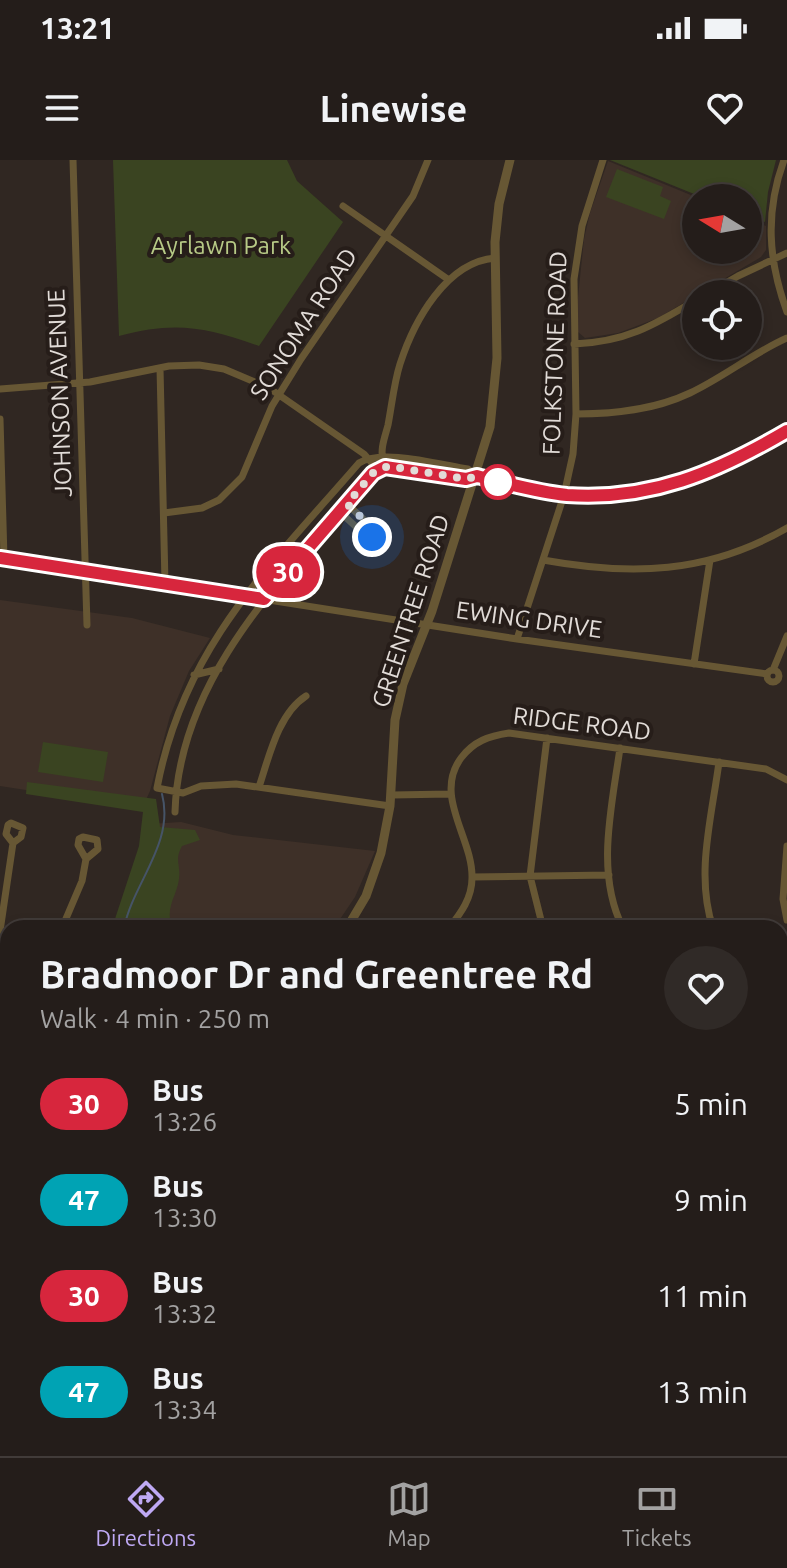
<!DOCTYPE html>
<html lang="en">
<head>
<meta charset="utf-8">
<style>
	body { margin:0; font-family:Ubuntu,sans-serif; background:#302a27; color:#f1f3f6; height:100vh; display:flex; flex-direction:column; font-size:30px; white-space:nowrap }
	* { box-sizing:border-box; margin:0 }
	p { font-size:26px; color:#a3a2a2 }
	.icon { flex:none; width:44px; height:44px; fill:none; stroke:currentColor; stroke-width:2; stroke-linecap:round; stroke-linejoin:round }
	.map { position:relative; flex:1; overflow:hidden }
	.drawer { position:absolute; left:0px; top:760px; width:788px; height:536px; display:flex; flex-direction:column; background:#241d1a; border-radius:24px 24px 0 0; box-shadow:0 4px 12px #0003,0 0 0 2px #413b39 }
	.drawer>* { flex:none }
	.badge { padding:0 16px; border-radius:26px; font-size:28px; line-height:52px }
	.needle { width:52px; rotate:281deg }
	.fabs { position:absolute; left:682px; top:24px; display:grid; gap:16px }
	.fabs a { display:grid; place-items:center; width:80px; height:80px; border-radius:50%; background:#241d1a; box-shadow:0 4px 12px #0003,0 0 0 2px #413b39; font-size:40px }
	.you { position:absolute; width:40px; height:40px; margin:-20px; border:6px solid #fff; border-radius:50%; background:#1a73e8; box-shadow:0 0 0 12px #1a73e833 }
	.map>.badge { position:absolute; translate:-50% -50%; box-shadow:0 0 0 4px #fff }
	.round { display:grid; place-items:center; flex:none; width:84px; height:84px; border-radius:42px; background:#302a27 }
	.head { display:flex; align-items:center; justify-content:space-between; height:136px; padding:0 40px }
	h1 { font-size:38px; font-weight:700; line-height:60px }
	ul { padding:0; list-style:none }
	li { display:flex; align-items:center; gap:24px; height:96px; padding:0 40px }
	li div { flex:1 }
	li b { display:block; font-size:30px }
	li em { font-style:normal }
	li .badge { min-width:88px; font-weight:700; text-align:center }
	.status { display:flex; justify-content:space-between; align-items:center; height:56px; padding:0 40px; background:#241d1a; direction:ltr }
	.status svg { height:22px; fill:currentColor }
	header { display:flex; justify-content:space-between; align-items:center; height:104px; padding:0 40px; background:#241d1a; font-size:36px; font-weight:700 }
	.tabs { display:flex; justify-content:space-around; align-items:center; height:112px; border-top:2px solid #413b39; background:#241d1a; font-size:22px; color:#a3a2a2 }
	.tabs a { display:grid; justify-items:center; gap:4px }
	.tabs .on { color:#bfa9f4 }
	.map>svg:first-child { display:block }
</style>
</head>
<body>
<div class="status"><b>13:21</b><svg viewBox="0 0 49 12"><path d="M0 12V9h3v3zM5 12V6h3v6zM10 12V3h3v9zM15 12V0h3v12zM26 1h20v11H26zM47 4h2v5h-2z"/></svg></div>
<header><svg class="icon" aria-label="menu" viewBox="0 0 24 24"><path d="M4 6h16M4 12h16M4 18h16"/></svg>Linewise<svg class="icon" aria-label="heart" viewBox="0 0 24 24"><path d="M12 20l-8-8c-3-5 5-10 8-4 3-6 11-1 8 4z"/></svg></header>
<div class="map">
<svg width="787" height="1296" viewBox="0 0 787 1296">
	<rect width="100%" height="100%" fill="#302722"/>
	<!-- built -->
	<path fill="#3e3028" d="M608 1 698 38H696V90H748V58L766 66V90L761 97 658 158 618 173 585 178 578 172 577 147 584 79 590 53Z
		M0 440 132 458 210 478 189 511 170 556 150 631 142 648 0 626Z
		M181 662 233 675 375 691 355 737 334 768H116L150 664Z"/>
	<!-- green -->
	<path fill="#3a4421" d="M113 0H287L297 21 343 62 259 186C205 167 175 161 119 176Z
		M610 0H776L768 32 765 62 748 55V38H704Z
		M617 9 663 27 660 36 671 41 664 59 606 37Z
		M43 582 108 592 103 622 38 612Z
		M27 622 156 639 160 667 195 670 200 680 182 686C174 701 181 704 179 719 177 734 168 744 170 759L179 768H112L139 686 143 652 26 634Z"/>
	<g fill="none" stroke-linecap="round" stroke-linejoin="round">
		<!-- stream -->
		<path stroke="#465467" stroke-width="2" d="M124 768C133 723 175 683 162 634
			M652 1288 653 1296
			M734 1296 743 1288"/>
		<!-- minor -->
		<path stroke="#675734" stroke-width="7" d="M73 0 87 465
			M784 0C765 52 768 100 787 152
			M343 46 449 120
			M707 134 738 116 787 93
			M574 184C625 182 653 166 696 140
			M160 208 165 423
			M0 229 90 222 169 206 199 205 224 209 269 228 364 294 378 310
			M576 254C615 254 654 250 690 233 724 217 753 193 787 178
			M0 259 4 398
			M383 301C380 288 385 277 388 265 392 244 394 223 400 204 414 161 446 102 495 98
			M340 352 366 376H374V369L347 344
			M164 353 202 348 219 340 242 317 272 246 301 199 413 36 428 0
			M0 398 517 479 767 514
			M543 400C631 416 707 414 787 368
			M517 479 564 335 573 294 576 254 574 119 582 66 603 0
			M694 504 710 400
			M773 510 787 476
			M767 516a6 6 0 1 1 12 0a6 6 0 1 1-12 0Z
			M194 515 219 509
			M620 588C612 646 595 713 623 768
			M259 627C269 597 278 554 306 536
			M392 635 450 634
			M390 646 236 624 201 626 183 633 157 628C184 486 269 407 359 303 381 288 441 305 468 309L477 316
			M175 652C179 513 290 411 373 313L388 306 466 319 477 316
			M787 686 783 739 787 760
			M472 717 609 715
			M62 768 82 721 86 699 98 689 97 680 83 677 79 679 78 685 86 699
			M449 768C461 753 472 738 472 718 473 678 433 636 461 598 474 581 489 576 509 573L766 609 787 620
			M543 768 530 716 547 578
			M713 768C695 715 712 656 719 602
			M0 771 13 683 21 677 23 668 11 663 8 665 6 674 13 683
			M0 774 8 775
			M780 811 787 812
			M0 813 8 814
			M0 978 8 979
			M0 1046 8 1041
			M0 1123 6 1134
			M780 1283 787 1274
			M295 1288 297 1296
			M523 1288 530 1292 536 1288
			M680 1288 684 1296
			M125 1296 131 1288
			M768 1296 775 1288"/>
		<!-- tertiary -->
		<path stroke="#675734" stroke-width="9" d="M477 316C506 323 536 332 567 335 650 341 717 312 787 271
			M347 768 366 736 381 693 390 646 395 560 403 524 432 451 490 267 497 198 495 82 499 44 510 0
			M0 1137 8 1133"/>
		<!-- secondary -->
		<path stroke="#8a7036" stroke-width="10" d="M780 1029 787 1023
			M71 1296 75 1288"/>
	</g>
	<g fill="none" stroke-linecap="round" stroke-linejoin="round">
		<defs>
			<path id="line" d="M0 398 264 439 373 313 385 307 466 319 477 316C506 323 536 332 567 335 650 341 717 312 787 271"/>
		</defs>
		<!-- line casing -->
		<use href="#line" stroke="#fff" stroke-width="18"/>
		<!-- line -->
		<use href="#line" stroke="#d7263d" stroke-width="12"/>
		<!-- walk -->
		<path stroke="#e2dcd8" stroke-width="8" stroke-dasharray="0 14.4" d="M372 377 375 373 374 369 347 344 373 313 388 306 466 319 477 316 503 323 498 322"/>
	</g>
	<!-- markers -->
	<circle fill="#fff" stroke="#d7263d" stroke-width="4" cx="498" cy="322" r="16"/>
	<g text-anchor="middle" stroke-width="8" stroke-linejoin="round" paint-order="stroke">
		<!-- park labels -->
		<g font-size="24" fill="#b7ca86" stroke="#261d19">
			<text x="221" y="94">Ayrlawn Park</text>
		</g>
		<!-- street labels -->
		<g font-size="24" fill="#e2dcd8" stroke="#261d19">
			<text transform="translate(304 164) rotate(-57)" y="8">SONOMA ROAD</text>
			<text transform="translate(555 193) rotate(-88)" y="8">FOLKSTONE ROAD</text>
			<text transform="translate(60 233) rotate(-92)" y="8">JOHNSON AVENUE</text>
			<text transform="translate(411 451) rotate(-72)" y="8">GREENTREE ROAD</text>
			<text transform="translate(529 460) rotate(8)" y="8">EWING DRIVE</text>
			<text transform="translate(582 564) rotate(7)" y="8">RIDGE ROAD</text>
		</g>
	</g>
</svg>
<div class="fabs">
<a><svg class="needle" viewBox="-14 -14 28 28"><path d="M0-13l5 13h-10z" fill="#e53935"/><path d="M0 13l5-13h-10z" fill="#a3a2a2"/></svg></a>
<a><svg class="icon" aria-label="locate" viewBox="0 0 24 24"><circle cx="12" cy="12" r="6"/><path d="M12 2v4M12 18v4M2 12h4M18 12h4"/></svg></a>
</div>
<div class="you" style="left:372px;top:377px"></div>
<b class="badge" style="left:288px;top:412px;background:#d7263d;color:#fff">30</b>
<section class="drawer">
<div class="head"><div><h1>Bradmoor Dr and Greentree Rd</h1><p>Walk · 4 min · 250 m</p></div><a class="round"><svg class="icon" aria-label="heart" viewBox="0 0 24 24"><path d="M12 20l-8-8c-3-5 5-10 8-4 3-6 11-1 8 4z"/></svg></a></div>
<ul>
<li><span class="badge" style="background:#d7263d;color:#fff">30</span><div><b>Bus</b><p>13:26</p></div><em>5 min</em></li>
<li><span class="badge" style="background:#00a3b4;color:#fff">47</span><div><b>Bus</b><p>13:30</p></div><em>9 min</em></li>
<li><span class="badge" style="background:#d7263d;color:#fff">30</span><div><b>Bus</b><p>13:32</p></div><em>11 min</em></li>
<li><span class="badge" style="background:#00a3b4;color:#fff">47</span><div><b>Bus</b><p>13:34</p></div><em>13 min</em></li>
</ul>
</section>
</div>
<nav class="tabs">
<a class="on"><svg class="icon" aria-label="directions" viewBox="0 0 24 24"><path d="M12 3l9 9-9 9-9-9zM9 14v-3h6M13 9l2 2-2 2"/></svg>Directions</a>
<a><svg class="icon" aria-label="map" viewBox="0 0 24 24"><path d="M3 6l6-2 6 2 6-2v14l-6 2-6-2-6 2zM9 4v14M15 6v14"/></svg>Map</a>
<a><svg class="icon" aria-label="tickets" viewBox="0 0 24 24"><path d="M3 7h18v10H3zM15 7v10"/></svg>Tickets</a>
</nav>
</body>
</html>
